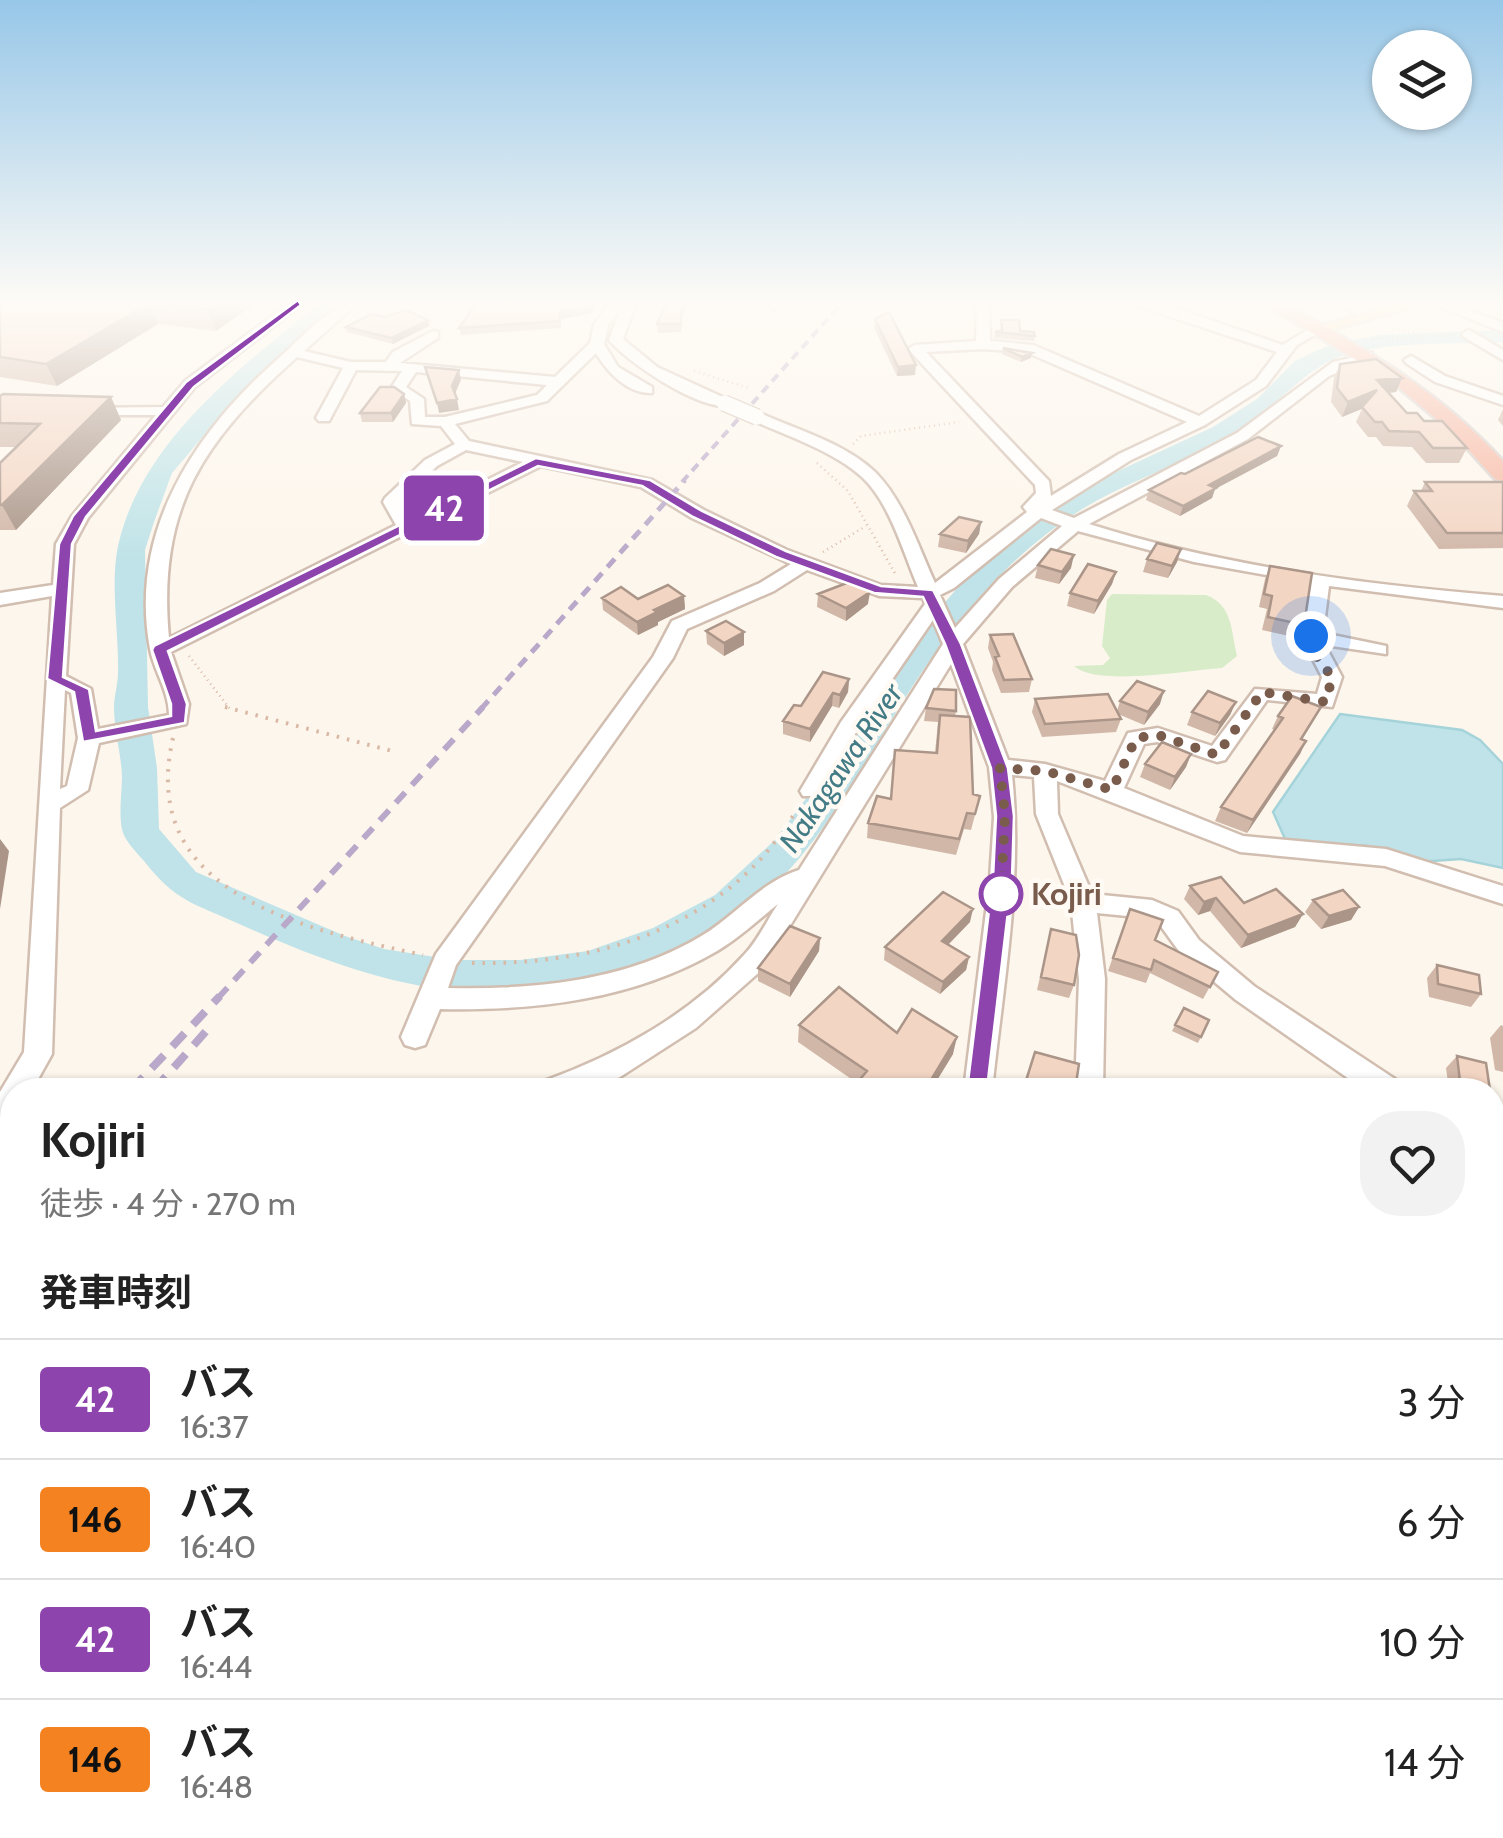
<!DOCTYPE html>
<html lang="ja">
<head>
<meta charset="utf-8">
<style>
	body { margin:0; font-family:Cabin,"Noto Sans JP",sans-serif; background:#f2f2f2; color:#222; height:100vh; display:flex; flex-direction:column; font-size:38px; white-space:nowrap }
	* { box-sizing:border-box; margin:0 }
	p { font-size:32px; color:#767676 }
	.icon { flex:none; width:55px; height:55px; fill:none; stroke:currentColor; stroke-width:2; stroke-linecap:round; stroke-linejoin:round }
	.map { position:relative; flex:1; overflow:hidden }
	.sheet { position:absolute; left:0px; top:1078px; width:1505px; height:762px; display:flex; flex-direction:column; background:#fff; border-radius:40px 40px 0 0; box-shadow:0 2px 8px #0004 }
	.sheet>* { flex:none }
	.badge { padding:0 20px; border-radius:8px; font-size:35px; line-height:65px }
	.controls { position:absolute; left:1372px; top:30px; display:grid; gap:20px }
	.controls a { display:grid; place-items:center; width:100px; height:100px; border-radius:50%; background:#fff; box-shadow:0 2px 8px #0004; font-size:50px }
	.you { position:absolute; width:50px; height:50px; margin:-25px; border:8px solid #fff; border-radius:50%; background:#1a73e8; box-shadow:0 0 0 15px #1a73e833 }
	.map>.badge { position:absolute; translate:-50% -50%; box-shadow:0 0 0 5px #fff }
	h2 { padding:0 40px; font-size:38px; line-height:90px }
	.round { display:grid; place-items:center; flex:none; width:105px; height:105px; border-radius:40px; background:#f2f2f2 }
	.overview { display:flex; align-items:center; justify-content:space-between; height:170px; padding:0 40px }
	h1 { font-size:48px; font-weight:700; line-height:75px }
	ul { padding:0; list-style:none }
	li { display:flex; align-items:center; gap:30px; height:120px; padding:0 40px; border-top:2px solid #e0e0e0 }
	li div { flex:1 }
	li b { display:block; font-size:38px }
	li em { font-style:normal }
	li .badge { min-width:110px; font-weight:700; text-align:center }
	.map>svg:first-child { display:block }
</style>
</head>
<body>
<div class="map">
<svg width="1503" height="1838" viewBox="0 0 1503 1838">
	<rect width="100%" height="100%" fill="#fdf6ec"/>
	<!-- green -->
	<path fill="#d8ecc9" d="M1112 594 1206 595C1233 605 1231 631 1237 656L1222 668C1189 670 1097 687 1074 666L1103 665 1110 658 1102 646 1107 600Z
		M1503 1731V1820L1493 1827V1740Z
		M1382 1828H1491L1473 1838H1369Z"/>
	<!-- water -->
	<path fill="#bfe3e8" stroke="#a5d3da" stroke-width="2.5" d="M1340 714 1462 730 1480 740 1503 764V868L1461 859 1418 862 1368 846 1286 841 1273 812Z"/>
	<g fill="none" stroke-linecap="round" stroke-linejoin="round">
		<!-- river -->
		<path fill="#bfe3e8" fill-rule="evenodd" d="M321 303H344L224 412 172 473 154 522 145 550 148 707 157 768 159 829 196 872 345 936 384 949 454 960H520L588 951 653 928 715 895 775 840 825 773 913 639 980 562 1024 523 1079 489 1213 427 1257 399 1295 361 1327 346 1379 335 1503 330V342C1451 345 1392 340 1342 356 1301 369 1272 414 1232 437 1188 461 1140 477 1096 501 1032 537 981 590 938 649 857 760 815 890 680 951 516 1024 394 994 237 923 193 903 175 901 144 861 137 853 127 843 123 833 118 817 122 793 122 776 121 753 114 730 114 707 114 696 118 684 118 673 119 633 110 585 118 546 141 442 241 366 321 303Z
			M1503 1308V1364L1492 1369V1313Z"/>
		<!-- minor-tunnel -->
		<path stroke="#dcd0c4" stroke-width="39" stroke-dasharray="39 19" stroke-linecap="butt" d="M1492 1484 1503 1496"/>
		<defs>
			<path id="minor" d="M289 303H304L195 387 88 518 74 544 66 676 91 689 98 729 169 715C169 691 154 671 150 649 128 531 195 432 279 358 300 340 330 303 358 303L304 351 351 362H386L393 352 433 331 438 332V338L400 363 555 377 590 343 594 325 608 305 636 303 623 339 657 367 729 400V406C697 409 630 364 609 340L620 311 608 325 604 344 618 367 652 387V393C628 394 607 372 596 353L547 401 455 424 469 441 652 480 704 510 787 550 881 585 918 587C903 552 890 503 862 477 832 450 787 436 752 420V414H762C798 430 846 444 875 472 904 501 918 546 935 583L1027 512 1023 507 1036 493 1035 485 908 349 915 345 976 341 977 303H989L990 341 1033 345 1199 416 1256 380 1277 352 1129 303H1161L1283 345 1315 325 1327 328 1297 345 1266 386 1205 425 1131 460 1052 510 1074 518 1237 433 1333 362 1372 353V359L1329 376 1248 439 1089 524C1221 566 1365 585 1503 596V608L1329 586 1323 633 1386 646V654L1325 645 1342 677 1332 707 1267 700 1225 760 1217 762 1157 742 1144 744 1124 788 1243 836 1386 849 1503 886V904L1385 866 1240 852 1057 781 1058 814 1092 894 1152 900 1178 911 1199 940 1254 986 1398 1081 1402 1090H1365L1236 1000 1181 954 1160 925 1147 918 1097 913 1105 979 1103 1090H1075L1079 979 1071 902 1036 814 1034 777 1012 775C1023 879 1003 986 992 1090H964L990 879 994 817 989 767 951 664 764 968 696 1028 620 1077 589 1090H540L544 1081C617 1055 691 1014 744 955 758 941 767 920 778 904 758 920 739 938 717 951 633 1000 534 1011 440 1009L425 1045 415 1048 405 1045 401 1037 436 954 653 657 672 621 760 583 791 564 692 518 641 487 541 466 171 652 189 704 186 724 99 743 88 790 60 808 52 1054 32 1090H12V1118L0 1125V1092L24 1052 52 596 0 605V593L53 585 56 544 72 516 156 415H85L78 411 80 408 163 407 185 381ZM983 349 1026 352 1187 422 1119 454 1051 496 1049 481 926 352ZM297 357 343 368 316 418 319 421H329L356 370 402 371 391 388 410 401 412 424 441 426 455 444 425 460 385 498 383 502 396 525 169 638C157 508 203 441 297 357ZM416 372 547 385 537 395 445 417H425L424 399 406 387ZM466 450 523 462 409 519 400 503 437 466ZM1041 518 1062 526 999 579 955 628 940 595 954 588ZM1078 531 1194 562 1311 583 1301 636 1322 677 1317 694 1255 689 1212 746 1158 728 1128 733 1105 781 1045 764 1008 760 963 644 1012 587ZM807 570 879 596 923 598 925 604 841 722 800 791 803 796H819L858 729 933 620 943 644 799 870C761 882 736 915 703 935 628 981 534 990 448 988L456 965 673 658 687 629 774 591ZM65 690 71 693 78 738 67 786 60 789Z
				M769 303H781L774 310Z
				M1334 303H1390L1357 314Z
				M1431 303H1449L1503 323V332Z
				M1469 330 1503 350V360L1464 337 1462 334Z
				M1411 356 1445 376 1503 396V405L1435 382 1406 363 1404 360Z
				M1492 1107 1503 1110V1136L1492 1133Z
				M1503 1343V1380L1492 1385V1347Z
				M12 1395V1435L0 1441V1400Z
				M896 1828H939L941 1838H897Z"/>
			<path id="major" d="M1400 303H1427L1320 333 1312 328Z"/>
			<path id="highway" d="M1263 303H1285C1368 351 1437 389 1503 461V481L1495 479 1453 433 1391 381Z
				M1503 1534V1590L1492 1594V1538Z
				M1503 1625V1684L1492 1689V1630Z
				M1106 1828H1176L1172 1838H1102Z
				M1244 1828H1314L1310 1838H1240Z"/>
		</defs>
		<!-- minor casing -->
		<use href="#minor" stroke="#d1beb0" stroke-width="5"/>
		<!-- major casing -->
		<use href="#major" stroke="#dad1cd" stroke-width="5"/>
		<!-- highway casing -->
		<use href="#highway" stroke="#dad1cd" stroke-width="5"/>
		<!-- path-far1 -->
		<path stroke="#d9b8a5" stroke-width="2.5" stroke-dasharray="1 4" stroke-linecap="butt" d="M1389 326 1418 335
			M1372 339 1455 335
			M694 371 749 388
			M853 444 861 436 959 422
			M817 463 848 491 896 575
			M823 552 866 526
			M189 656 230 709"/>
		<!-- path -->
		<path stroke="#d9b8a5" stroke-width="4" stroke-dasharray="2.5 8" stroke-linecap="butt" d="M225 707 392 751
			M173 738C136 896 309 930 423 955
			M472 963C575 965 681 940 755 865 774 846 787 824 802 803"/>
		<!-- minor -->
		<use href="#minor" fill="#fff" fill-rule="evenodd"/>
		<!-- major -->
		<use href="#major" fill="#fbd9a5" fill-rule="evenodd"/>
		<!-- highway -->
		<use href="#highway" fill="#f7b7a3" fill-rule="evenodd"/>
		<!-- rail-far3 -->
		<path stroke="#b9a8c9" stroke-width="4" stroke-dasharray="9 6" stroke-linecap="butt" d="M682 482 842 303"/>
		<!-- rail-far2 -->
		<path stroke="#b9a8c9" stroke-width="5" stroke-dasharray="11 8" stroke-linecap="butt" d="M481 709 685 480"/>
		<!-- rail-far1 -->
		<path stroke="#b9a8c9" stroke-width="6" stroke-dasharray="14 10" stroke-linecap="butt" d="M218 998 483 707"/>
		<!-- rail -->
		<path stroke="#b9a8c9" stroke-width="8" stroke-dasharray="18 12" stroke-linecap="butt" d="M131 1090 220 996
			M154 1090 207 1030
			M0 1230 12 1217
			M0 1266 12 1252"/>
		<defs>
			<path id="minor-bridge" d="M724 403 757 417"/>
		</defs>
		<!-- minor-bridge casing -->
		<use href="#minor-bridge" stroke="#d1beb0" stroke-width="18" stroke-linecap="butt"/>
		<!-- minor-bridge -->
		<use href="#minor-bridge" stroke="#fff" stroke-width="15"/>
	</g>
	<!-- wall -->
	<path fill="#d1b7a8" d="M0 303H256L216 331 158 324 57 386 0 377Z
		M667 303H689L682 317 681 332 658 333 657 324Z
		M592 313 561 319V328L461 335 459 328Z
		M875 319 915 375 897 376 874 328Z
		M428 320 429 326 393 344 347 332 346 327Z
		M1001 320 1020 331 1035 336 1034 341 994 338 995 332 1001 330Z
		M1003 348 1031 358 1021 362 1002 354Z
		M1340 364 1402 378 1396 392 1388 393 1407 413 1424 421 1467 448 1459 463H1426L1412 447 1383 446 1376 437H1368L1356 422 1362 409 1342 417 1331 402 1334 378Z
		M404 394 406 403 393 422H362L360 413Z
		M0 396 111 397 121 420 16 530H0V463L16 447H0Z
		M1503 409V426L1498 420Z
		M1281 446 1277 456 1215 489 1212 498 1180 516 1146 500 1149 490 1185 474Z
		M1425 482H1503V548L1439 549 1407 506 1414 491H1421Z
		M981 522 979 534 966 553 938 547 940 534Z
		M1181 549 1177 562 1168 578 1143 572 1147 559Z
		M1038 565 1071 568 1059 584 1035 578Z
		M1270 566 1304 625 1298 638 1262 630 1267 609 1259 607 1265 579Z
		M1116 572 1112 584 1094 614 1067 606 1070 593Z
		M818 594 868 604 846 621 817 607Z
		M684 596 685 609 658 622V625L638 635 603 610 602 598 638 599Z
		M706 631 744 645 724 656 707 644Z
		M990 635 1032 679 1029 692 1001 693 992 670 993 662 988 648Z
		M849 679 848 692 839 708 832 706 810 742 783 734V721L801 706Z
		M1035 699 1117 711 1120 701 1160 704 1144 725 1118 714 1121 719 1116 732 1042 737 1032 712Z
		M1236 702 1230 715 1215 736 1187 725 1192 712Z
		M926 708 956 711 955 716 973 794 980 796 971 830 964 829 956 855 867 838 868 823 935 753 938 722 924 721Z
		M1278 716 1314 720 1302 739 1306 741 1300 754 1247 833 1215 821 1221 807 1275 730 1272 729Z
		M1191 754 1186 767 1170 790 1140 777 1145 764Z
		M1190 886 1244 903 1303 914 1295 927 1241 948 1210 911 1198 915 1184 899Z
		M1313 900 1359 907 1351 920 1321 929 1305 912Z
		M1130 909 1155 940 1218 972 1203 999 1150 973 1146 983 1108 971Z
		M970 922 948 945 969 957 966 970 940 994 884 960 885 947Z
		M1051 929 1074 985 1069 998 1037 990Z
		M820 938 819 951 790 997 758 981V968Z
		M1437 965 1481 994 1471 1007 1429 997 1427 978Z
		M1184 1008 1209 1020 1198 1043 1172 1031Z
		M799 1025 897 1033 953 1054 931 1090H855L857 1083 798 1042Z
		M1501 1025 1503 1026V1072L1495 1070 1490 1038Z
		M1457 1056 1490 1090H1449L1446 1068Z
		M1492 1142 1494 1152 1503 1154V1192L1492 1189Z"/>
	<!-- shaded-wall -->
	<path fill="#aa9588" d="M150 303 158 324 57 386 46 364Z
		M218 303H256L216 331 208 310Z
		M594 303 592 313 561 319V328L560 312Z
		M684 303H689L682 317 681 332V309Z
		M428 320 429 326 393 344 391 338Z
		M1032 353 1031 358 1021 362 1022 357Z
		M916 365 915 375 897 376 898 367Z
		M459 370 461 380 454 396 452 386Z
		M1402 378 1396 392 1375 394 1371 405 1342 417 1348 402 1377 380Z
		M404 394 406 403 393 422 391 413Z
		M111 397 121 420 16 530 2 505Z
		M457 399 459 410 439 413 437 403Z
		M1281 446 1277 456 1215 489 1212 498 1180 516 1183 506 1209 485Z
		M981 522 979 534 966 553 968 541Z
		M1181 549 1177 562 1168 578 1172 566Z
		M1074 555 1071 568 1059 584 1062 572Z
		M1116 572 1112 584 1094 614 1098 601Z
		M870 592 868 604 846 621V608Z
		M684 596 685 609 658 622V625L638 635 637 622 654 610Z
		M744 632V645L724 656V643Z
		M849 679 848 692 839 708 840 695Z
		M1164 691 1160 704 1144 725 1148 712Z
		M833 693 832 706 810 742V729Z
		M1236 702 1230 715 1215 736 1220 723Z
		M1306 741 1300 754 1247 833 1253 820Z
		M1191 754 1186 767 1170 790 1175 777Z
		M0 839 9 851 0 909Z
		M1216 898 1210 911 1198 915 1204 902Z
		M1359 907 1351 920 1321 929 1329 916Z
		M973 909 970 922 939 954 942 941Z
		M1303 914 1295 927 1241 948 1248 935Z
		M820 938 819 951 790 997V984Z
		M969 957 966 970 940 994 943 982Z
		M957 1037 953 1054 931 1090H926Z
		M12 1578V1601L10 1604 0 1600V1592Z"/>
	<!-- building -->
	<path fill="#f3d5c3" stroke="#aa9588" stroke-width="2.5" d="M0 303H150L46 364 0 357Z
		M152 303H218L208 310Z
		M477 303H592V306L560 312V321L459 328Z
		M667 303H684L681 309V324H657Z
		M406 310 428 320 391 338 346 327 372 314 385 317Z
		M889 312 916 365 898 367 875 319Z
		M1001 320H1019L1020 331 1034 332 1035 336 995 332 1002 330Z
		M1003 348 1032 353 1022 357Z
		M1376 359 1402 378 1377 380 1407 413H1417L1424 421H1442L1467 448H1433L1419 432 1389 431 1382 422H1375L1362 407 1377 390 1348 402 1337 388 1340 364Z
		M425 367 459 370 452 386 457 399 437 403Z
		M380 387H394L404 394 391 413H360Z
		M3 394 111 397 2 505H0V463L40 424 0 423V396Z
		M1258 437 1281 446 1209 485 1216 488 1183 506 1149 490 1181 473 1185 474Z
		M1425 482H1503V533H1447L1414 491H1432Z
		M959 517 981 522 968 541 940 534Z
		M1157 543 1181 549 1172 566 1147 559Z
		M1051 549 1074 555 1062 572 1038 565Z
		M1088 564 1116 572 1098 601 1070 593Z
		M1270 566 1312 573 1304 625 1268 617 1272 596 1264 594Z
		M852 581 870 592 846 608 818 594Z
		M668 585 684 596 654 610 657 612 637 622 602 598 621 587 638 599Z
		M726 621 744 632 724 643 706 631Z
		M1013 634 1032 679 1004 680 995 657 999 656 990 635Z
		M823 672 849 679 840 695 833 693 810 729 783 721 794 705 801 706Z
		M1137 681 1164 691 1148 712 1120 701Z
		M934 689 956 690V711L926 708Z
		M1208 691 1236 702 1220 723 1192 712Z
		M1108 694 1121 719 1045 724 1035 699Z
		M1292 696 1321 707 1301 739 1306 741 1253 820 1221 807 1283 718 1278 716Z
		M940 715 970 717 973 794 980 796 975 814 967 813 959 839 868 823 877 796 891 799 895 750 937 753Z
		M1162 742 1191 754 1175 777 1145 764Z
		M1221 877 1244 903 1276 889 1303 914 1248 935 1216 898 1204 902 1190 886Z
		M1343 890 1359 907 1329 916 1313 900Z
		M943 892 973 909 942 941 969 957 943 982 885 947Z
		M1130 909 1163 920 1155 940 1218 972 1210 987 1154 960 1151 970 1113 958Z
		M790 926 820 938 790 984 758 968Z
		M1051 929 1076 935 1079 955 1074 985 1041 977Z
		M1437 965 1479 975 1481 994 1438 984Z
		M839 987 897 1033 912 1009 957 1037 926 1088 929 1090H866L856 1084 867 1071 799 1025Z
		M1184 1008 1209 1020 1201 1037 1175 1025Z
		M1035 1052 1079 1064 1075 1090H1023Z
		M1457 1056 1486 1063 1490 1090H1461Z
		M1492 1142 1494 1152 1503 1154V1177L1492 1175Z
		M12 1465V1510L0 1500V1479Z
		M6 1520 12 1526V1578L0 1592V1526Z"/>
	<!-- sky -->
	<linearGradient id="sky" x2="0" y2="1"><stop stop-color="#97c7e8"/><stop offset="0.54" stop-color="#fefbf6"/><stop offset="1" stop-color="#fefbf6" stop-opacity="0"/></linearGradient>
	<rect width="1503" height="561" fill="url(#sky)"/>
	<!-- line -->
	<path fill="#8e44ad" stroke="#fff" stroke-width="2.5" d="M298 300 301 305 194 387 86 517 72 544 63 677 89 689 96 731 171 716V704L152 650 154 646 536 458 650 480 702 511 786 551 881 586 933 590 961 644 1008 768 1014 816 1012 878 986 1097H970L967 1090 993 878 996 816 991 768 945 644 923 597 874 593 776 557 693 517 642 486 538 466 168 651 187 704 185 723 83 742 74 692 47 679 59 544 73 516 186 382Z"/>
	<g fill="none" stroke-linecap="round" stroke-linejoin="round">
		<!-- walk -->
		<path stroke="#7a5c4d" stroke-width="10" stroke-dasharray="0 18" d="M1001 894 1005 816 1000 768 1045 771 1112 790 1136 738 1158 735 1217 755 1262 692 1326 702 1332 677 1313 652 1311 636"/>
	</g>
	<!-- markers -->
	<circle fill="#fff" stroke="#8e44ad" stroke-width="5" cx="1001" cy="894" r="20"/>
	<g text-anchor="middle" stroke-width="9" stroke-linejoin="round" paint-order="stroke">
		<!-- far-water labels -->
		<g font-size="30" font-style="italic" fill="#437c86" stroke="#fffaf3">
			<text transform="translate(841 768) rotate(-56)" y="10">Nakagawa River</text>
		</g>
		<!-- stop labels -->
		<g font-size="32" font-weight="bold" fill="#7a5c4d" stroke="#fffaf3" text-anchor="start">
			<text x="1031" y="905">Kojiri</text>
		</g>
	</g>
</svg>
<div class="controls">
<a><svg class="icon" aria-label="layers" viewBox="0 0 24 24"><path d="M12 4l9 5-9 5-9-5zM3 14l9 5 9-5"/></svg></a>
</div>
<div class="you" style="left:1311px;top:636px"></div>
<b class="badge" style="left:444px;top:508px;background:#8e44ad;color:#fff">42</b>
<section class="sheet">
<div class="overview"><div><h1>Kojiri</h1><p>徒歩 · 4 分 · 270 m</p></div><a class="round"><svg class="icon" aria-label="heart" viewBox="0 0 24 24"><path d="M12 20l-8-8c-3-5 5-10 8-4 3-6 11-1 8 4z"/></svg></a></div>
<h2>発車時刻</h2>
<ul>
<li><span class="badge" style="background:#8e44ad;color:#fff">42</span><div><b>バス</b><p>16:37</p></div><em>3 分</em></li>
<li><span class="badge" style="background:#f58220;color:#111">146</span><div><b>バス</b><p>16:40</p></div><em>6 分</em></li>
<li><span class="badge" style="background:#8e44ad;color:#fff">42</span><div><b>バス</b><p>16:44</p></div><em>10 分</em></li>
<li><span class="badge" style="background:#f58220;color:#111">146</span><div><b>バス</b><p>16:48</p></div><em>14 分</em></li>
</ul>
</section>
</div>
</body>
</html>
